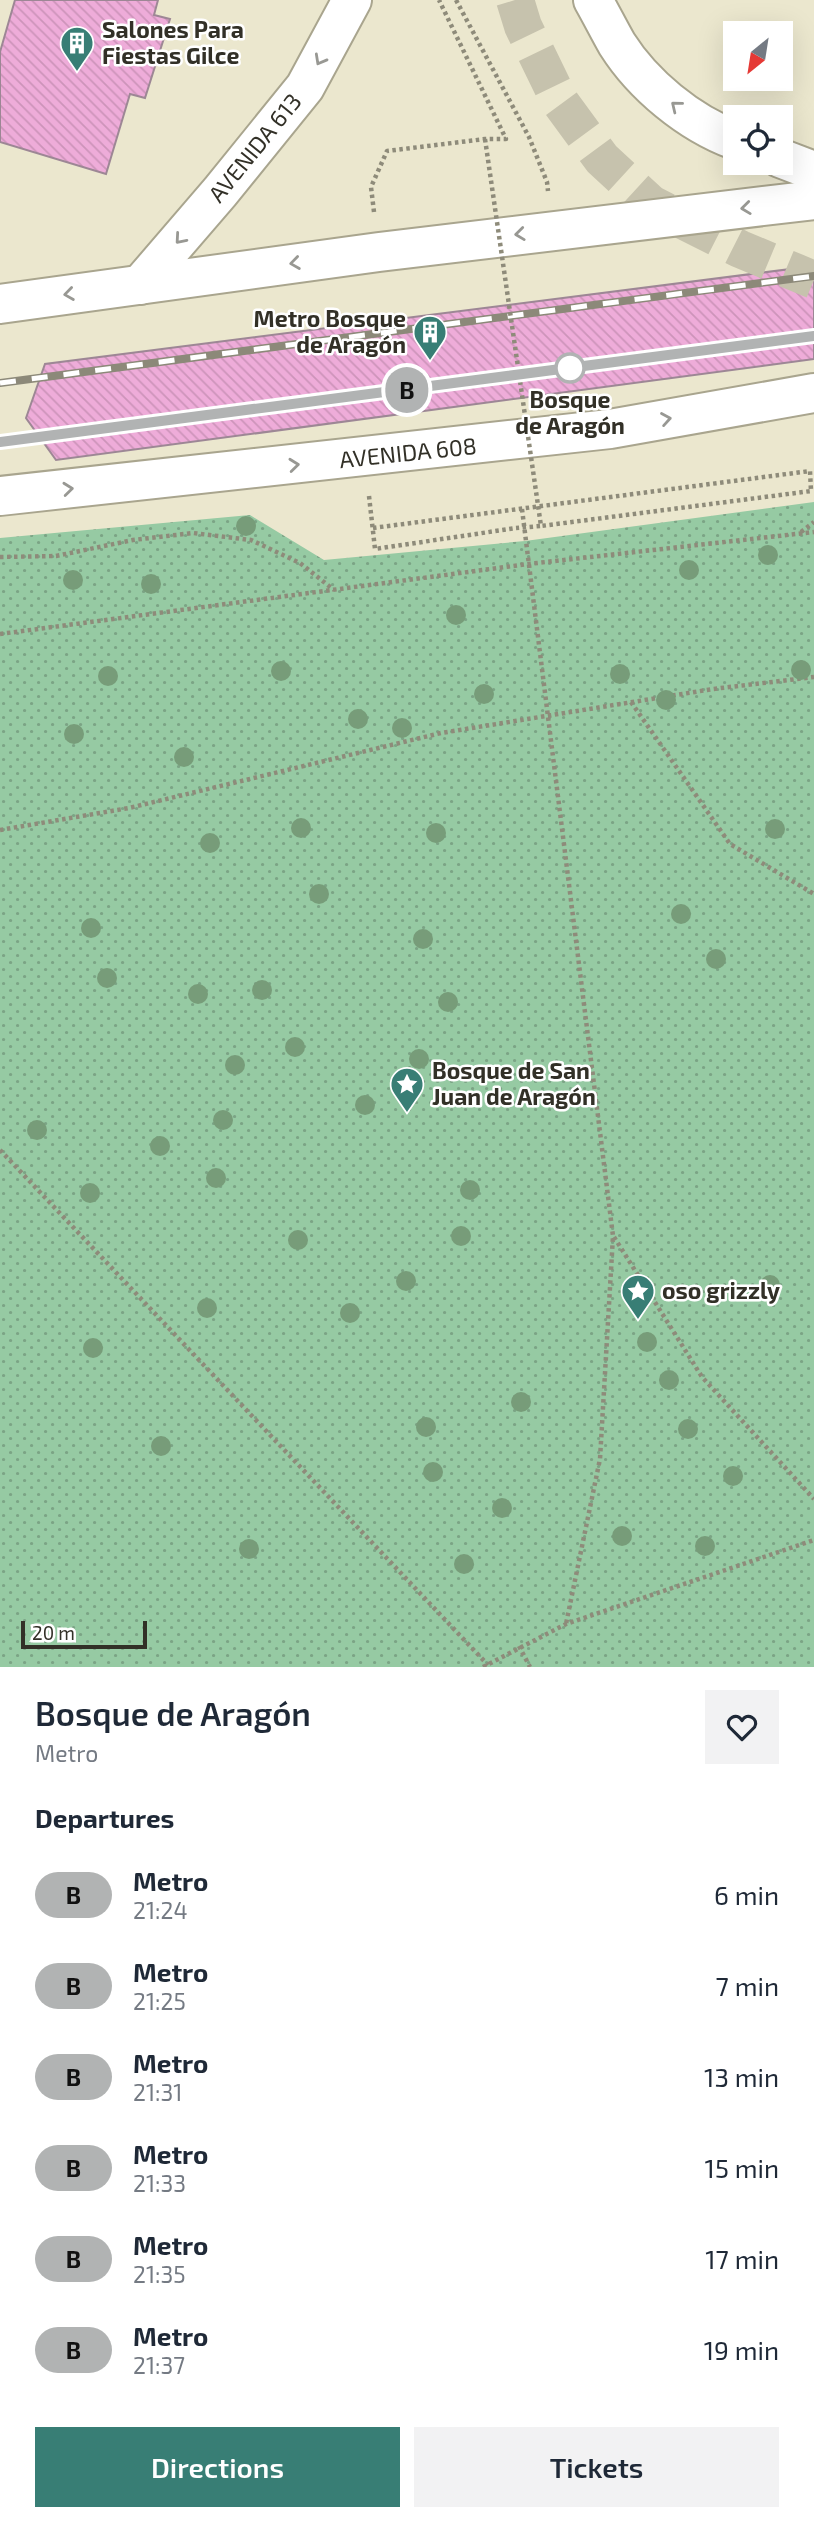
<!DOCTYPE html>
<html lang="en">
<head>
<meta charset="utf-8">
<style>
	body { margin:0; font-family:"Exo 2",sans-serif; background:#f2f2f3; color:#1f2937; height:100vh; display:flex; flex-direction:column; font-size:26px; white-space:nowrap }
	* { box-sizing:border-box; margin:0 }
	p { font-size:23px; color:#747a83 }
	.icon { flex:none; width:38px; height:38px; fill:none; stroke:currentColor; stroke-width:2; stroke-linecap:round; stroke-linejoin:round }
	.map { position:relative; height:1667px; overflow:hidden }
	.side { display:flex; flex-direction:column; background:#fff; flex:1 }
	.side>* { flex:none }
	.badge { padding:0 14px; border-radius:23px; font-size:24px; line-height:46px }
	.needle { width:46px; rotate:210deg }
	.tools { position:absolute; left:723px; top:21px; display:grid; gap:14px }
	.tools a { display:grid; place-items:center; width:70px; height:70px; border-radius:0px; background:#fff; box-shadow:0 7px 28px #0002; font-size:35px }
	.scale { position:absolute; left:21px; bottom:18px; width:126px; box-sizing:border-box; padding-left:7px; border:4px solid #323027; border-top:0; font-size:19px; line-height:24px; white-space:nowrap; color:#323027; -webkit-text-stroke:5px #fff; paint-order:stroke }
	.map>.badge { position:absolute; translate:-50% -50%; box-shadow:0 0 0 4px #fff }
	h2 { padding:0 35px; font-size:26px; line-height:63px }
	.round { display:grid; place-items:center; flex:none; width:74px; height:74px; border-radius:0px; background:#f2f2f3 }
	.headline { display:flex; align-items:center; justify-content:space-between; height:119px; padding:0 35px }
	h1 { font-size:33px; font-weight:600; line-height:52px }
	.action { display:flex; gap:14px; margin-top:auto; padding:14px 35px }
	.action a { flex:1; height:80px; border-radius:0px; background:#387e75; color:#fff; font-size:28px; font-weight:600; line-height:80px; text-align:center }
	.action a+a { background:#f2f2f3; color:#1f2937 }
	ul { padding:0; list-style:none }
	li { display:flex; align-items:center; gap:21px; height:91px; padding:0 35px }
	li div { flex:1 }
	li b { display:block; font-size:26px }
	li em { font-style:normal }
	li .badge { min-width:77px; font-weight:700; text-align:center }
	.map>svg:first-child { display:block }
</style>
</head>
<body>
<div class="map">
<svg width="814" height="1667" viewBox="0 0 814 1667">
	<defs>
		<pattern id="park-dots" width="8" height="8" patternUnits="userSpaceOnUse" patternTransform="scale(1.75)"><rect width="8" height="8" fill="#96caa3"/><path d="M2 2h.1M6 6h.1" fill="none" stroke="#7ba485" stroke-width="1.8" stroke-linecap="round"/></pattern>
		<pattern id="building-back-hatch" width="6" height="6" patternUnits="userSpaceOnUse" patternTransform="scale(1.75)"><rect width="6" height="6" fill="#eeacd9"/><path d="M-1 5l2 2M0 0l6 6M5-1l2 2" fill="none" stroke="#cd94ba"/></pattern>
	</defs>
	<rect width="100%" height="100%" fill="#ebe7ce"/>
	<!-- park -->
	<path fill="url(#park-dots)" d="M814 502V1667H0V538L250 515 324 560 525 541Z"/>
	<!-- building -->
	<path fill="url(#building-back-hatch)" stroke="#9d8795" stroke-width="2" d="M15 0H158L154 15 170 19 145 98 130 94 106 174 0 142V52Z
		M814 266V359L56 460 26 418 45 364Z"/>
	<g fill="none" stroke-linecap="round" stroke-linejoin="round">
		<!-- highway-tunnel -->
		<path stroke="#c6c2ad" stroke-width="38" stroke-dasharray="38 19" stroke-linecap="butt" d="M515 0 523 26 560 102 602 159 651 204 740 249 814 280"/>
		<defs>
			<path id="secondary" d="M593 0C601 14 609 30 617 44 643 85 689 123 735 140
				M780 158 814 171
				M140 285 220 192 305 87 352 0"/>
			<path id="highway" d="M0 304 379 252 814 200
				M0 496 610 429 814 393"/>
		</defs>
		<!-- secondary casing -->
		<use href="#secondary" stroke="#a9a58e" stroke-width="42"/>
		<!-- highway casing -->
		<use href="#highway" stroke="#a9a58e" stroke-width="42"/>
		<!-- path -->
		<path stroke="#8e8b7a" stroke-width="4.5" stroke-dasharray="3.5 3.5" stroke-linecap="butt" d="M456 0 529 137 547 182 548 191
			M374 212 371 187 387 151 485 139H506L439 0
			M369 496 375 549 516 528
			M522 509 613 1236 600 1459 566 1624
			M373 528 810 471 811 491 541 526
			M801 532 814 522
			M0 557 56 556 133 540 193 533 251 540 300 563 334 590
			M0 634 528 564 814 532
			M631 702 730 844 814 894
			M0 830 129 808 441 733 713 689 814 677
			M0 1150 488 1665
			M614 1237 702 1377 814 1499
			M519 1646 530 1667
			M483 1667 566 1624 814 1540"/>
		<!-- secondary -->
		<use href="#secondary" stroke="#fff" stroke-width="38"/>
		<!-- highway -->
		<use href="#highway" stroke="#fff" stroke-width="38"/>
		<defs>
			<path id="rail" d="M0 383 814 276
				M0 442 814 336"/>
		</defs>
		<!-- rail casing -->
		<use href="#rail" stroke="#8c8979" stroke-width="8"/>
		<!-- rail -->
		<use href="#rail" stroke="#fff" stroke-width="5" stroke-dasharray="16" stroke-linecap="butt"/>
		<!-- path-bridge -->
		<path stroke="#8e8b7a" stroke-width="4.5" stroke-dasharray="3.5 3.5" stroke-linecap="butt" d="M485 139 541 526 516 528"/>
	</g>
	<!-- trees -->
	<g fill="#779c79">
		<circle cx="246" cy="526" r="10"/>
		<circle cx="768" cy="555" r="10"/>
		<circle cx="689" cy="570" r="10"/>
		<circle cx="73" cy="580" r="10"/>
		<circle cx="151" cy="584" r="10"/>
		<circle cx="456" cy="615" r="10"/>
		<circle cx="801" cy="670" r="10"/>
		<circle cx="281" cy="671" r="10"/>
		<circle cx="620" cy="674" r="10"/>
		<circle cx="108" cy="676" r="10"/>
		<circle cx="484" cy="694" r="10"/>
		<circle cx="666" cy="700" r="10"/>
		<circle cx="358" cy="719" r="10"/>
		<circle cx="402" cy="728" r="10"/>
		<circle cx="74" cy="734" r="10"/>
		<circle cx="184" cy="757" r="10"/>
		<circle cx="301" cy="828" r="10"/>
		<circle cx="775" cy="829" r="10"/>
		<circle cx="436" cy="833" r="10"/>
		<circle cx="210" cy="843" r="10"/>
		<circle cx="319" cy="894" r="10"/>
		<circle cx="681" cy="914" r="10"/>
		<circle cx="91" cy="928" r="10"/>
		<circle cx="423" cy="939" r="10"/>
		<circle cx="716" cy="959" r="10"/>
		<circle cx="107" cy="978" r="10"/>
		<circle cx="262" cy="990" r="10"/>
		<circle cx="198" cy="994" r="10"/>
		<circle cx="448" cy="1002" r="10"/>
		<circle cx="295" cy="1047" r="10"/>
		<circle cx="419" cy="1059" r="10"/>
		<circle cx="235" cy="1065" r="10"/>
		<circle cx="365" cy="1105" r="10"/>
		<circle cx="223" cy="1120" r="10"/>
		<circle cx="37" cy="1130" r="10"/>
		<circle cx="160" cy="1146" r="10"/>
		<circle cx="216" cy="1178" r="10"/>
		<circle cx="470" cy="1190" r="10"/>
		<circle cx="90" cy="1193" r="10"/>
		<circle cx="461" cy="1236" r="10"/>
		<circle cx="298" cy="1240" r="10"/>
		<circle cx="406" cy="1281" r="10"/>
		<circle cx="770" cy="1285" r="10"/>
		<circle cx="207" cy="1308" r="10"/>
		<circle cx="350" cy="1313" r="10"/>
		<circle cx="647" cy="1342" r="10"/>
		<circle cx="93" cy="1348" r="10"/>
		<circle cx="669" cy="1380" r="10"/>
		<circle cx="521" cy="1402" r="10"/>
		<circle cx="426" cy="1427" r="10"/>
		<circle cx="688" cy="1429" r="10"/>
		<circle cx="161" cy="1446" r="10"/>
		<circle cx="433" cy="1472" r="10"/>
		<circle cx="733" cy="1476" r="10"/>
		<circle cx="502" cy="1508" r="10"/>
		<circle cx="622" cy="1536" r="10"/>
		<circle cx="705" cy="1546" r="10"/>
		<circle cx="249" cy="1549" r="10"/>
		<circle cx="464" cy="1564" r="10"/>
	</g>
	<!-- one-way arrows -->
	<defs><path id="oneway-chevron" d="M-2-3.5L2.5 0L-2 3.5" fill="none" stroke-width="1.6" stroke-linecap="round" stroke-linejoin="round" transform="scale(1.75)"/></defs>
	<g stroke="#989893">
		<use href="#oneway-chevron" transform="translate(320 60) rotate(119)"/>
		<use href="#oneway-chevron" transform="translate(676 106) rotate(-141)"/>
		<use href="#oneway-chevron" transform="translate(746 208) rotate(173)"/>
		<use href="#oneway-chevron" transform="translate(520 234) rotate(173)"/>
		<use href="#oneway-chevron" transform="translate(180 239) rotate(131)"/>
		<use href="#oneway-chevron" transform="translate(295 263) rotate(172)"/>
		<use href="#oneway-chevron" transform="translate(69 294) rotate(172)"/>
		<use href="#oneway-chevron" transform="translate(666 419) rotate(-10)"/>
		<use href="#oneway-chevron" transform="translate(294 465) rotate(-6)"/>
		<use href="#oneway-chevron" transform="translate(68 489) rotate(-6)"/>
	</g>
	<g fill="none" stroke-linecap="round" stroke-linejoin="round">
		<defs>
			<path id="line" d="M0 442 814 336"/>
		</defs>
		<!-- line casing -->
		<use href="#line" stroke="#fff" stroke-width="16"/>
		<!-- line -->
		<use href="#line" stroke="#b1b3b3" stroke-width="10"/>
	</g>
	<!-- icons -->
	<defs>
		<symbol id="building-pin" viewBox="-11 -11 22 30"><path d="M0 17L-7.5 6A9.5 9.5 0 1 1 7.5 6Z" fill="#387e75" stroke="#fff"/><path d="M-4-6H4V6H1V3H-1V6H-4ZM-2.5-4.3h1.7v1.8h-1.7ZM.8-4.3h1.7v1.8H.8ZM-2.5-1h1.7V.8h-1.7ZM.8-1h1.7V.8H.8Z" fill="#fff"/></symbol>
		<symbol id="sight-pin" viewBox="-11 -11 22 30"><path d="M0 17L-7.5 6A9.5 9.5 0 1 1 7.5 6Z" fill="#387e75" stroke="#fff"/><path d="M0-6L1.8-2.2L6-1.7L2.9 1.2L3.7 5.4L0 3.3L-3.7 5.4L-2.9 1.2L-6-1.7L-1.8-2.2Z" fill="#fff"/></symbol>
	</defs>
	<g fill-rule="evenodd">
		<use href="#building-pin" x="58" y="24" width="38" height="52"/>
		<use href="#building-pin" x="411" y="313" width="38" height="52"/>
		<use href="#sight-pin" x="388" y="1065" width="38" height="52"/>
		<use href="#sight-pin" x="619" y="1272" width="38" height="52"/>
	</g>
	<!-- markers -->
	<circle fill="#fff" stroke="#b1b3b3" stroke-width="3.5" cx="570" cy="368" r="14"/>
	<g text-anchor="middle" stroke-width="5" stroke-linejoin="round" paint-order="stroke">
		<!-- poi labels -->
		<g font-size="23" font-weight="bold" fill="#323027" stroke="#fff" text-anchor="start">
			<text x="102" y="38">Salones Para<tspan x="102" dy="26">Fiestas Gilce</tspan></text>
			<text x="406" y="327" text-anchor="end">Metro Bosque<tspan x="406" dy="26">de Aragón</tspan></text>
			<text x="432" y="1079">Bosque de San<tspan x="432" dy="26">Juan de Aragón</tspan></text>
			<text x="662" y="1299">oso grizzly</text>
		</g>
		<!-- street labels -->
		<g font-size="23" fill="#323027" stroke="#fff">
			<text transform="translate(255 148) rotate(-51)" y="8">AVENIDA 613</text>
			<text transform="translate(408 453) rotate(-6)" y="8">AVENIDA 608</text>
		</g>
		<!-- stop labels -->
		<g font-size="23" font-weight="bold" fill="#323027" stroke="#fff">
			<text x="570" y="408">Bosque<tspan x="570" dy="26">de Aragón</tspan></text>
		</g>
	</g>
</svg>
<div class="tools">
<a><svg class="needle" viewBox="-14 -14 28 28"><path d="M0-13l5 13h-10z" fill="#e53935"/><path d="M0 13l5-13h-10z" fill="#747a83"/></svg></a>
<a><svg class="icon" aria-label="locate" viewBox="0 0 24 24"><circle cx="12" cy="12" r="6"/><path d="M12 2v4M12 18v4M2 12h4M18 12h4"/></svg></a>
</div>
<div class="scale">20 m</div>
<b class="badge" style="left:407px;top:390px;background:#b1b3b3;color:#111">B</b>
</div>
<section class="side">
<div class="headline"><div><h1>Bosque de Aragón</h1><p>Metro</p></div><a class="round"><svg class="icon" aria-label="heart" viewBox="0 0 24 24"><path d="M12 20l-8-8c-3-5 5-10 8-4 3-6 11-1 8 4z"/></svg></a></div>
<h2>Departures</h2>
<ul>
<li><span class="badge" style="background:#b1b3b3;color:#111">B</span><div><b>Metro</b><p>21:24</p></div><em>6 min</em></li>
<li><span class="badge" style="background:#b1b3b3;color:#111">B</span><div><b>Metro</b><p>21:25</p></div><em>7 min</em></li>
<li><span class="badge" style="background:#b1b3b3;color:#111">B</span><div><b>Metro</b><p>21:31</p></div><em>13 min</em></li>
<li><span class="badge" style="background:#b1b3b3;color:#111">B</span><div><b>Metro</b><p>21:33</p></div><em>15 min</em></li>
<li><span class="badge" style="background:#b1b3b3;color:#111">B</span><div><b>Metro</b><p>21:35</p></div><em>17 min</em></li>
<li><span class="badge" style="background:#b1b3b3;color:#111">B</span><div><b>Metro</b><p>21:37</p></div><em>19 min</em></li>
</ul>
<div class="action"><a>Directions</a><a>Tickets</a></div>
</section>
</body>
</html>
